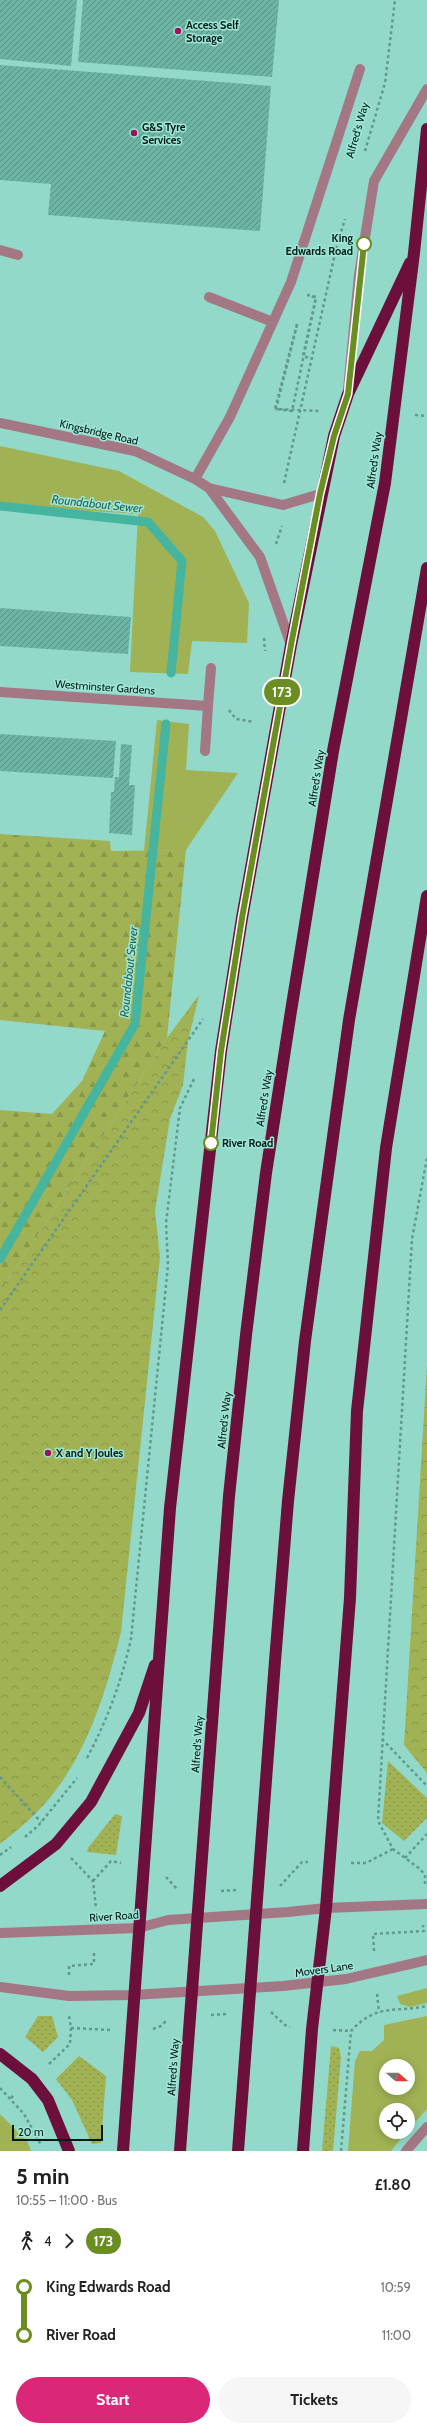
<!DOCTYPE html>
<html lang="en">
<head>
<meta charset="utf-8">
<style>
	body { margin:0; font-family:Cabin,sans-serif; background:#f6f6f6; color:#222; height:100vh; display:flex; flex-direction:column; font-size:15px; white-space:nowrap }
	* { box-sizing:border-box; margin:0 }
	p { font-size:13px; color:#767676 }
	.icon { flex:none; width:22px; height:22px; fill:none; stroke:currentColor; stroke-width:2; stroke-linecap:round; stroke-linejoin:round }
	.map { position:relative; height:2151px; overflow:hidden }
	.panel { display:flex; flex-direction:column; background:#fff; flex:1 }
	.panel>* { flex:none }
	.badge { padding:0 8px; border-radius:13px; font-size:14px; line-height:26px }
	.needle { width:26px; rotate:110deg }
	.fabs { position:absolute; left:379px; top:2059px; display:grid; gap:8px }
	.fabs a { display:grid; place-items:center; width:36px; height:36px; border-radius:50%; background:#fff; box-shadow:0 2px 10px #0003; font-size:20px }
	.scale { position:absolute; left:12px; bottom:10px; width:91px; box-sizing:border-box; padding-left:4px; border:2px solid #001b16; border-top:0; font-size:11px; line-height:14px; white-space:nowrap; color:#001b16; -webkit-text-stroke:3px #9fe6d6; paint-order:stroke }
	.map>.badge { position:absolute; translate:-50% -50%; box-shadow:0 0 0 2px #fff }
	.legs { display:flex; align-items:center; gap:6px; height:44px; padding:0 16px; font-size:13px }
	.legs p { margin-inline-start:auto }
	.headline { display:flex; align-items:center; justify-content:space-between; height:68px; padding:0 16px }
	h1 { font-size:22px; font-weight:700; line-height:30px }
	.action { display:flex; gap:8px; margin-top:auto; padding:8px 16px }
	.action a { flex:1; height:46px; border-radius:24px; background:#db2777; color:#fff; font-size:16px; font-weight:700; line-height:46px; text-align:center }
	.action a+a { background:#f6f6f6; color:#222 }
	ul { padding:0 16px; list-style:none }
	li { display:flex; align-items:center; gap:14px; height:48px; font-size:15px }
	li i { display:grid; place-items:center; width:6px; height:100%; margin:0 5px; background:currentColor }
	li i::after { content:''; width:10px; height:10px; margin:-5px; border:3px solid; border-radius:50%; background:#fff }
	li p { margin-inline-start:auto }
	li:first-child i { background:linear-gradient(#0000 50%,currentColor 0) }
	li:last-child i { background:linear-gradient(currentColor 50%,#0000 0) }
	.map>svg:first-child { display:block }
</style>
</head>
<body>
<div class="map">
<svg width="427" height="2151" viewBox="0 0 427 2151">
	<defs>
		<pattern id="forest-firs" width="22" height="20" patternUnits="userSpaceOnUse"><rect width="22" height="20" fill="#a0b254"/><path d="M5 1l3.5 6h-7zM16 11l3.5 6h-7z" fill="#889848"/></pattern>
		<pattern id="park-crowns" width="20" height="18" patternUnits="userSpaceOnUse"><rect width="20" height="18" fill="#a0b254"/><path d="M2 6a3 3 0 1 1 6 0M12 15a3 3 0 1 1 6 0" fill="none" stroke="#889848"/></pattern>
		<pattern id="garden-dots" width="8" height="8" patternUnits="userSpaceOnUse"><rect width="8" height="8" fill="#a0b254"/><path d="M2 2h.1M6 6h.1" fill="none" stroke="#889848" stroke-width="1.8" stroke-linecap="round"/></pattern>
		<pattern id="building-hatch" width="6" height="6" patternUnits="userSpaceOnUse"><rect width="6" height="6" fill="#6eb4a5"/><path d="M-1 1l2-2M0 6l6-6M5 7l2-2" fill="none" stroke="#589285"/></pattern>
	</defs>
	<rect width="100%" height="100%" fill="#92d9c9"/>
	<!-- grass -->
	<path fill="#a0b254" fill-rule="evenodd" d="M0 446 119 471 203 517 215 531 249 603 247 643 192 641 188 674 130 672 138 514 0 505Z
		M157 720 189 724 186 770 238 773 186 850 144 851Z
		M427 1988V2003L410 2007 400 2004 397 1996Z
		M427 2016V2109L408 2130V2110H386V2132H406L391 2151H348L355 2061 360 2051H372L384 2040V2025ZM386 2066H408V2088H386Z
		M0 2114 27 2141 31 2151H0Z"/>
	<!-- forest -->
	<path fill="url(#forest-firs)" d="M0 834 110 841 111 851 186 850 167 1038 0 1292V1110L52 1114 82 1081 105 1031 0 1020Z"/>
	<!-- park -->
	<path fill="url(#park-crowns)" d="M199 995 188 1041 183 1085 170 1119 155 1211 160 1257 121 1632C105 1696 84 1766 35 1814 24 1825 12 1834 0 1844V1292L167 1038Z
		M427 1365V1773L404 1745Z"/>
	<!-- garden -->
	<path fill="url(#garden-dots)" d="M388 1761 427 1798V1818L404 1841 382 1823Z
		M115 1814 122 1816 116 1855 87 1852 88 1848Z
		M38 2016H52L58 2037 43 2052 25 2037Z
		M331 2046 339 2048 341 2057 333 2151H322Z
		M79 2056 106 2076 101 2143 92 2144 72 2100 56 2079Z"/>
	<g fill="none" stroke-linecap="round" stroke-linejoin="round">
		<!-- stream -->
		<path stroke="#46b5a0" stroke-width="9" d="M0 506 148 522 182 561 171 673
			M0 1259 135 1024 166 724"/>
	</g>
	<!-- building -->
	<path fill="url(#building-hatch)" d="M0 0H77L71 66 0 59Z
		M83 0H279L272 77 78 62Z
		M0 65 271 86 260 231 48 215 51 184 0 180Z
		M0 608 131 617 128 654 0 646Z
		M0 734 116 741 113 778 0 771Z
		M121 744 132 745 129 785H135L132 835 109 833 111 792H114L115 777H119Z"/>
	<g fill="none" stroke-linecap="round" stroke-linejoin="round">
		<!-- path -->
		<path stroke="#61998d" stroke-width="2.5" stroke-dasharray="3 3" stroke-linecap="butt" d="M365 151 385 83 395 0
			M307 295 316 297 303 356 313 359
			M297 324 275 409 292 411 316 298 308 295
			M297 325 276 409 320 411
			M415 415 427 416
			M284 483 336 249 345 219
			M276 544 282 526
			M264 638 265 651
			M229 710 236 719 254 722
			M0 1310 203 1019
			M382 1739 427 1786
			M87 1758C108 1718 121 1683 131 1639L168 1265 166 1223 180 1108 195 1077
			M0 1777 41 1822
			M25 1837 38 1826 77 1778
			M0 1855 11 1847
			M71 1858 93 1881 96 1908
			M405 1858 427 1834
			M351 1863H366L393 1849
			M166 1877 177 1889
			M93 1881 111 1861 121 1863
			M425 1884V1875L420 1869 393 1849 378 1821 412 1239 427 1158
			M280 1886 302 1862H308
			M221 1891 236 1890
			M374 1951 373 1934 424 1931 423 1925
			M69 1975V1966L94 1964V1951
			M377 1994 379 2012
			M271 2012 285 2025 290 2027
			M211 2015 226 2014
			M71 2028 111 2030
			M153 2029 161 2026 167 2020
			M333 2030 351 2031
			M49 2064 70 2044 71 2028 69 2016
			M0 2088 24 2114 41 2145
			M11 2098 15 2094
			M341 2151 351 2031C377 2003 393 2013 427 2006"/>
		<!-- minor -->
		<path stroke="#a47785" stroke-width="10" d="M0 250 18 255
			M209 297 273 322
			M348 390 359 275 374 181 427 89
			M0 423 135 451 195 479 209 488 260 557 291 645
			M195 479 230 417 291 282 360 69
			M209 488 283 505 320 494
			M0 692 208 706 211 668
			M205 751 208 706
			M0 1933 138 1928 168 1920 288 1912 326 1908 427 1904
			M0 1987 69 1996 133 1995 283 1986 346 1979 427 1960
			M406 2151 427 2127"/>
		<!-- highway -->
		<path stroke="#6d0f3b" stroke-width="12" d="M0 1886 56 1844 91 1802 139 1713 155 1665
			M0 2054 32 2079 48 2100 69 2151
			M123 2151 170 1508 221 1051 242 918 291 645 334 436 348 394 410 263
			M180 2151 229 1496 246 1335 266 1173 291 1011 333 751 385 483 414 253 427 129
			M238 2151 275 1661 288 1501 305 1341 349 1020 427 568
			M303 2151 312 2029 326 1908 350 1598 357 1411 386 1148 427 896"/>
	</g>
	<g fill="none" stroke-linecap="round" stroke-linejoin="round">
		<defs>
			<path id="line-1" d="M211 1143 221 1051 242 918 291 645 320 494 334 436 348 394 364 244"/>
		</defs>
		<!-- line-1 casing -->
		<use href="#line-1" stroke="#fff" stroke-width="9"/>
		<!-- line-1 -->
		<use href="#line-1" stroke="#6b8e23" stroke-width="6"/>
	</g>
	<!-- markers -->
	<g fill="#a11058" stroke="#9fe6d6" stroke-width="1.5">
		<circle cx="178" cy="31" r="4"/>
		<circle cx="134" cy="133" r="4"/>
		<circle cx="48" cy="1453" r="4"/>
	</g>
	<g fill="#fff" stroke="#6b8e23" stroke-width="2">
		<circle cx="364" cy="244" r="7"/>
		<circle cx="211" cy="1143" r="7"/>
	</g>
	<g text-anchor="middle" stroke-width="3" stroke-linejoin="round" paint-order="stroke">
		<!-- poi labels -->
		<g font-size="11" font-weight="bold" fill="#001b16" stroke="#9fe6d6" text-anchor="start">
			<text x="186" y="29">Access Self<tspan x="186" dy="13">Storage</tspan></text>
			<text x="142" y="131">G&amp;S Tyre<tspan x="142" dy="13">Services</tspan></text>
			<text x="56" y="1457">X and Y Joules</text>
		</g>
		<!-- street labels -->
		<g font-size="11" fill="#001b16" stroke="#9fe6d6">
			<text transform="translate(357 130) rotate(-74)" y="4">Alfred's Way</text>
			<text transform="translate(99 432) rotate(13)" y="4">Kingsbridge Road</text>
			<text transform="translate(374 460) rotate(-82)" y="4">Alfred's Way</text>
			<text transform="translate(105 687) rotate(4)" y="4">Westminster Gardens</text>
			<text transform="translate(316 778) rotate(-81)" y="4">Alfred's Way</text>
			<text transform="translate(264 1098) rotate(-81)" y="4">Alfred's Way</text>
			<text transform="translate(224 1420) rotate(-84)" y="4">Alfred's Way</text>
			<text transform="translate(197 1744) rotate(-86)" y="4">Alfred's Way</text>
			<text transform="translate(114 1916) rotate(-4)" y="4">River Road</text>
			<text transform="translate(324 1969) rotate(-8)" y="4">Movers Lane</text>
			<text transform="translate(173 2067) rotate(-86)" y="4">Alfred's Way</text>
		</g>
		<!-- stop labels -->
		<g font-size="11" font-weight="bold" fill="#001b16" stroke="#9fe6d6" text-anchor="end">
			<text x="353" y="242">King<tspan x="353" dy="13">Edwards Road</tspan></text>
			<text x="222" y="1147" text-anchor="start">River Road</text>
		</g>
		<!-- water labels -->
		<g font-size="12" font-style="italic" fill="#266256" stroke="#9fe6d6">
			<text transform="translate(97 504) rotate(6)" y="4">Roundabout Sewer</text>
			<text transform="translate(129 972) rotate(-84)" y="4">Roundabout Sewer</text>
		</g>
	</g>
</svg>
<div class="fabs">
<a><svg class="needle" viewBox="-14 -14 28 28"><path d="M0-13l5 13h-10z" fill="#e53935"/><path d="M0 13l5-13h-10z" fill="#767676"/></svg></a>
<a><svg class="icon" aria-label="locate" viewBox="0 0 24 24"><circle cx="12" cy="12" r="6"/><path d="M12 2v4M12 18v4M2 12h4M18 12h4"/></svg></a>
</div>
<div class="scale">20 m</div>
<b class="badge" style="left:282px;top:692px;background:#6b8e23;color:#fff">173</b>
</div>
<section class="panel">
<div class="headline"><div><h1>5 min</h1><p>10:55 – 11:00 · Bus</p></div><b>£1.80</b></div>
<div class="legs"><svg class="icon" aria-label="walk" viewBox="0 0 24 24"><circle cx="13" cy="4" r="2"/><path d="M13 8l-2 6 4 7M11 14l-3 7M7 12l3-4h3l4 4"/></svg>4<svg class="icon" aria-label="forward" viewBox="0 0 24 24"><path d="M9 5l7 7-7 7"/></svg><b class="badge" style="background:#6b8e23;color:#fff">173</b></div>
<ul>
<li><i style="color:#6b8e23"></i><b>King Edwards Road</b><p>10:59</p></li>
<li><i style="color:#6b8e23"></i><b>River Road</b><p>11:00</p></li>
</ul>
<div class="action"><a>Start</a><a>Tickets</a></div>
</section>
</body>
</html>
